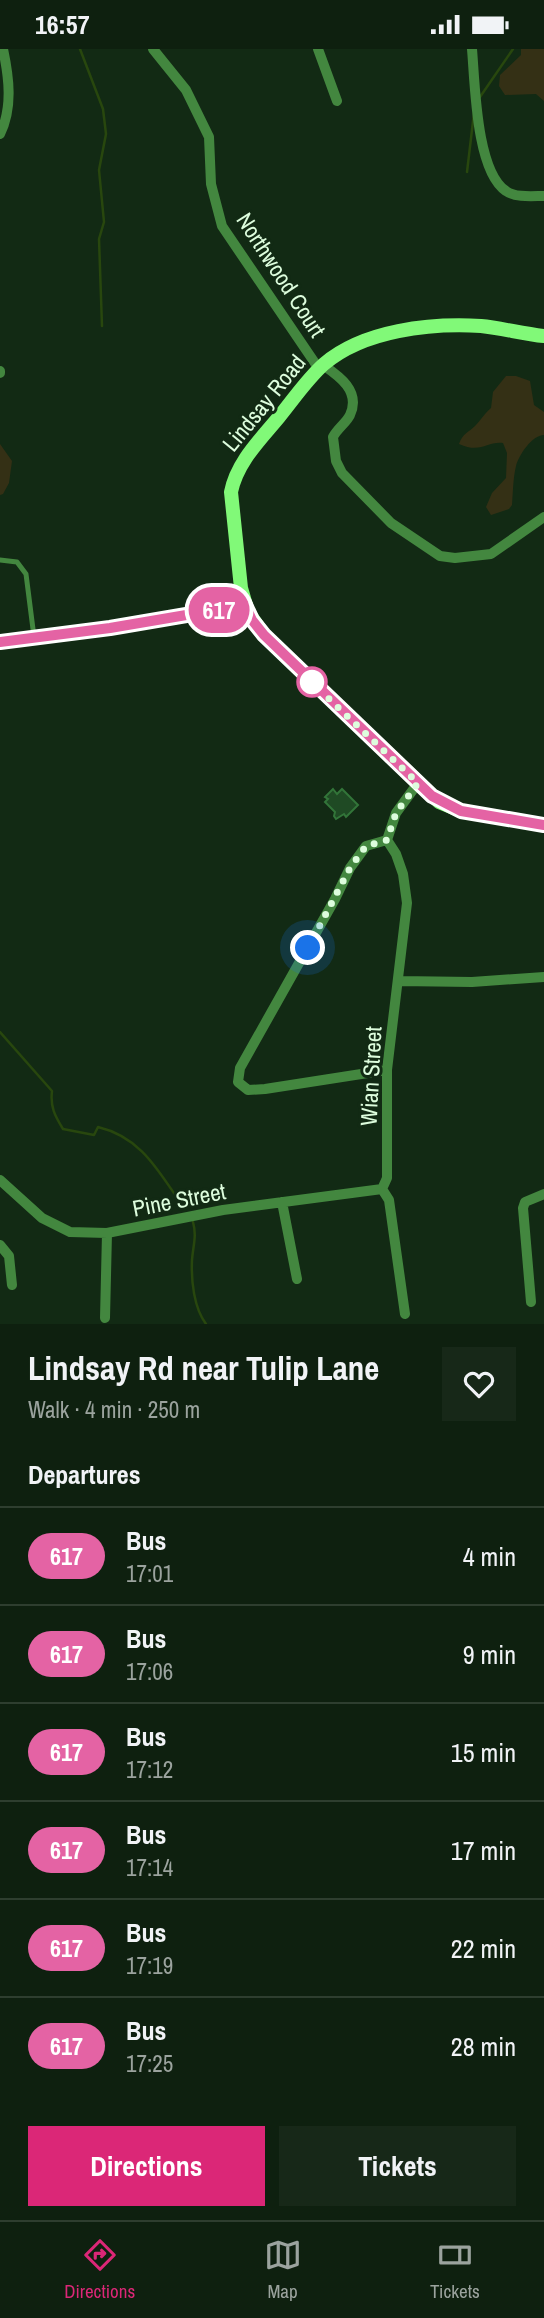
<!DOCTYPE html>
<html lang="en">
<head>
<meta charset="utf-8">
<style>
	body { margin:0; font-family:"Archivo Narrow",sans-serif; background:#172818; color:#f1f3f6; height:100vh; display:flex; flex-direction:column; font-size:26px; white-space:nowrap }
	* { box-sizing:border-box; margin:0 }
	p { font-size:23px; color:#9ba39e }
	.icon { flex:none; width:38px; height:38px; fill:none; stroke:currentColor; stroke-width:2; stroke-linecap:round; stroke-linejoin:round }
	.map { position:relative; height:1275px; overflow:hidden }
	.side { display:flex; flex-direction:column; background:#0e200f; flex:1 }
	.side>* { flex:none }
	.badge { padding:0 14px; border-radius:23px; font-size:24px; line-height:46px }
	.you { position:absolute; width:35px; height:35px; margin:-18px; border:5px solid #fff; border-radius:50%; background:#1a73e8; box-shadow:0 0 0 10px #1a73e833 }
	.map>.badge { position:absolute; translate:-50% -50%; box-shadow:0 0 0 4px #fff }
	h2 { padding:0 28px; font-size:26px; line-height:63px }
	.round { display:grid; place-items:center; flex:none; width:74px; height:74px; border-radius:0px; background:#172818 }
	.headline { display:flex; align-items:center; justify-content:space-between; height:119px; padding:0 28px }
	h1 { font-size:33px; font-weight:800; line-height:52px }
	.primary-button { display:flex; gap:14px; margin-top:auto; padding:14px 28px }
	.primary-button a { flex:1; height:80px; border-radius:0px; background:#db2777; color:#fff; font-size:28px; font-weight:800; line-height:80px; text-align:center }
	.primary-button a+a { background:#172818; color:#f1f3f6 }
	ul { padding:0; list-style:none }
	li { display:flex; align-items:center; gap:21px; height:98px; padding:0 28px; border-top:2px solid #2e3e2f }
	li div { flex:1 }
	li b { display:block; font-size:26px }
	li em { font-style:normal }
	li .badge { min-width:77px; font-weight:700; text-align:center }
	.status { display:flex; justify-content:space-between; align-items:center; height:49px; padding:0 35px; background:#0e200f; direction:ltr }
	.status svg { height:19px; fill:currentColor }
	.tab-bar { display:flex; justify-content:space-around; align-items:center; height:98px; border-top:2px solid #2e3e2f; background:#0e200f; font-size:19px; color:#9ba39e }
	.tab-bar a { display:grid; justify-items:center; gap:4px }
	.tab-bar .selected { color:#db2777 }
	.map>svg:first-child { display:block }
</style>
</head>
<body>
<div class="status"><b>16:57</b><svg viewBox="0 0 49 12"><path d="M0 12V9h3v3zM5 12V6h3v6zM10 12V3h3v9zM15 12V0h3v12zM26 1h20v11H26zM47 4h2v5h-2z"/></svg></div>
<div class="map">
<svg width="544" height="1275" viewBox="0 0 544 1275">
	<rect width="100%" height="100%" fill="#122a14"/>
	<!-- green -->
	<path fill="#343015" d="M521 0H544V52L536 45 505 46 499 37 500 26 521 6Z
		M506 327H516L530 332 534 356 544 363V386C532 386 519 406 516 417 513 429 513 444 512 456L509 460 491 466 486 458 492 444 506 429 507 404 503 394C487 392 481 405 459 395 463 384 468 384 475 377 481 371 484 365 491 359L493 343Z
		M0 395 12 412 9 434 3 445 0 446Z"/>
	<g fill="none" stroke-linecap="round" stroke-linejoin="round">
		<!-- stream -->
		<path stroke="#28470e" stroke-width="2.5" d="M80 0 103 60 106 85 99 121 104 173 99 190 102 277
			M480 48 513 0
			M467 123 474 64
			M0 983 52 1042C50 1058 55 1067 63 1080L94 1086 98 1078C144 1089 160 1126 185 1160
			M193 1173C197 1187 193 1197 192 1211 191 1232 194 1259 206 1275"/>
	</g>
	<!-- building -->
	<path fill="#1f4a24" stroke="#327539" stroke-width="2" d="M333 740 337 745 342 740 358 756 346 768 344 765 336 770 334 767 335 763 325 753 328 750 325 748Z"/>
	<g fill="none" stroke-linecap="round" stroke-linejoin="round">
		<!-- lane -->
		<path stroke="#43873f" stroke-width="5" d="M0 511 17 513 26 525 34 588"/>
		<!-- street -->
		<path stroke="#43873f" stroke-width="10" d="M153 0 186 41 209 88 211 135 222 177 319 320
			M318 0 337 52
			M472 0C475 34 476 122 506 142 516 149 533 147 544 147
			M0 85C13 59 9 28 3 0
			M323 316C339 327 361 342 350 366 347 373 337 380 333 388L336 412 342 424 391 474 440 507 455 509 491 505 544 468
			M0 322V324
			M0 593 110 579 245 556
			M399 932 472 933 544 928
			M387 1021 265 1040 248 1041 238 1033 240 1019 335 850 350 819 366 797 387 791 396 764 418 734
			M0 1131 42 1169 70 1183 107 1184 223 1161 382 1140
			M382 1140 387 1129V1021L407 854 403 825 396 805 387 791
			M382 1140 389 1151 405 1265
			M282 1153 297 1230
			M0 1196 9 1207 12 1236
			M531 1253 523 1159 525 1153 544 1145
			M105 1269 107 1184"/>
		<!-- secondary -->
		<path stroke="#81f978" stroke-width="14" d="M544 287C523 285 502 279 481 277 430 274 364 281 324 315 307 330 293 351 279 368 260 391 237 413 231 443L241 539 248 563 264 586 439 753 461 762 544 776"/>
	</g>
	<g fill="none" stroke-linecap="round" stroke-linejoin="round">
		<defs>
			<path id="line" d="M0 593 110 579 245 556 252 571 264 586 432 747 461 762 544 776"/>
		</defs>
		<!-- line casing -->
		<use href="#line" stroke="#fff" stroke-width="16"/>
		<!-- line -->
		<use href="#line" stroke="#e463a4" stroke-width="10"/>
		<!-- walk -->
		<path stroke="#ddfddd" stroke-width="7" stroke-dasharray="0 12.6" d="M308 899 350 819 366 797 387 791 396 764 418 734 309 631 312 633"/>
	</g>
	<!-- markers -->
	<circle fill="#fff" stroke="#e463a4" stroke-width="3.5" cx="312" cy="633" r="14"/>
	<g text-anchor="middle" stroke-width="6" stroke-linejoin="round" paint-order="stroke">
		<!-- street labels -->
		<g font-size="23" fill="#ddfddd" stroke="#122a14">
			<text transform="translate(281 226) rotate(57)" y="8">Northwood Court</text>
			<text transform="translate(264 354) rotate(-51)" y="8">Lindsay Road</text>
			<text transform="translate(371 1027) rotate(-87)" y="8">Wian Street</text>
			<text transform="translate(179 1151) rotate(-11)" y="8">Pine Street</text>
		</g>
	</g>
</svg>
<div class="you" style="left:308px;top:899px"></div>
<b class="badge" style="left:219px;top:561px;background:#e463a4;color:#fff">617</b>
</div>
<section class="side">
<div class="headline"><div><h1>Lindsay Rd near Tulip Lane</h1><p>Walk · 4 min · 250 m</p></div><a class="round"><svg class="icon" aria-label="heart" viewBox="0 0 24 24"><path d="M12 20l-8-8c-3-5 5-10 8-4 3-6 11-1 8 4z"/></svg></a></div>
<h2>Departures</h2>
<ul>
<li><span class="badge" style="background:#e463a4;color:#fff">617</span><div><b>Bus</b><p>17:01</p></div><em>4 min</em></li>
<li><span class="badge" style="background:#e463a4;color:#fff">617</span><div><b>Bus</b><p>17:06</p></div><em>9 min</em></li>
<li><span class="badge" style="background:#e463a4;color:#fff">617</span><div><b>Bus</b><p>17:12</p></div><em>15 min</em></li>
<li><span class="badge" style="background:#e463a4;color:#fff">617</span><div><b>Bus</b><p>17:14</p></div><em>17 min</em></li>
<li><span class="badge" style="background:#e463a4;color:#fff">617</span><div><b>Bus</b><p>17:19</p></div><em>22 min</em></li>
<li><span class="badge" style="background:#e463a4;color:#fff">617</span><div><b>Bus</b><p>17:25</p></div><em>28 min</em></li>
</ul>
<div class="primary-button"><a>Directions</a><a>Tickets</a></div>
</section>
<nav class="tab-bar">
<a class="selected"><svg class="icon" aria-label="directions" viewBox="0 0 24 24"><path d="M12 3l9 9-9 9-9-9zM9 14v-3h6M13 9l2 2-2 2"/></svg>Directions</a>
<a><svg class="icon" aria-label="map" viewBox="0 0 24 24"><path d="M3 6l6-2 6 2 6-2v14l-6 2-6-2-6 2zM9 4v14M15 6v14"/></svg>Map</a>
<a><svg class="icon" aria-label="tickets" viewBox="0 0 24 24"><path d="M3 7h18v10H3zM15 7v10"/></svg>Tickets</a>
</nav>
</body>
</html>
